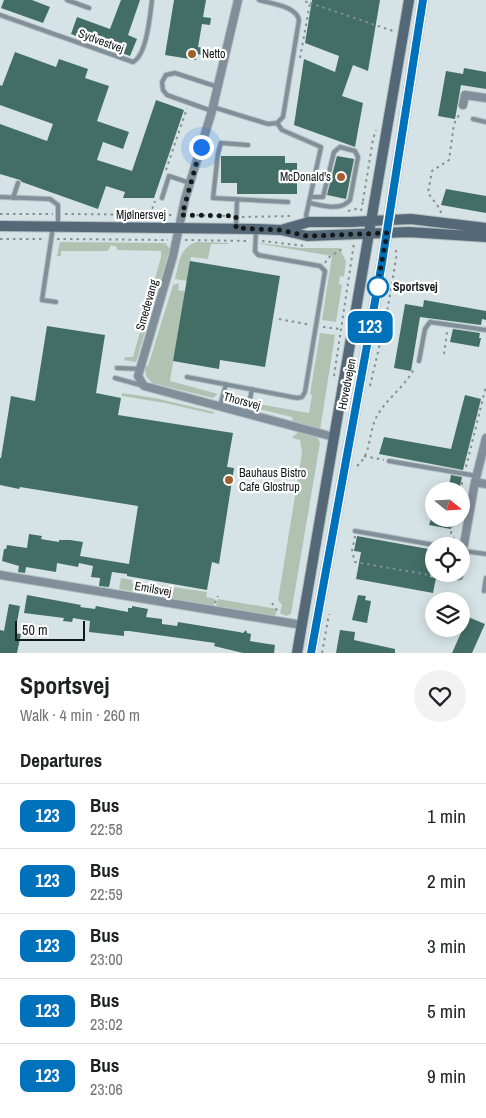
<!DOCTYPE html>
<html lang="en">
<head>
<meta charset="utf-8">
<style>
	body { margin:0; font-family:"Archivo Narrow",sans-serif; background:#f2f2f2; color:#202124; height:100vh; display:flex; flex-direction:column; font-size:19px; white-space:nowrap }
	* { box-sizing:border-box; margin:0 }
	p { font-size:16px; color:#757577 }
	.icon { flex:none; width:28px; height:28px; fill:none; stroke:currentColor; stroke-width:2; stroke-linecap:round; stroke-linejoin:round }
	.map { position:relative; height:653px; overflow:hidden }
	.sheet { display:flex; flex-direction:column; background:#fff; flex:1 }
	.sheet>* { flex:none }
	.badge { padding:0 10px; border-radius:8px; font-size:18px; line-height:32px }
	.needle { width:32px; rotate:108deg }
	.controls { position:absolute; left:425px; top:482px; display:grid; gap:10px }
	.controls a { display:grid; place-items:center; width:45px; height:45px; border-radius:50%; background:#fff; box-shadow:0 2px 12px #0003; font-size:25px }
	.scale { position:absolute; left:15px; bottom:12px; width:70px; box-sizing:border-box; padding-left:5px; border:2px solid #14191a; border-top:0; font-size:14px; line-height:18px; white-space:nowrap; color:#14191a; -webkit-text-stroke:4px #fff; paint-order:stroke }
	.you { position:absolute; width:25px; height:25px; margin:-12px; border:4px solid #fff; border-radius:50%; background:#1a73e8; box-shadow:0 0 0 8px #1a73e833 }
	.map>.badge { position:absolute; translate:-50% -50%; box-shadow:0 0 0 2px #fff }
	h2 { padding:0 20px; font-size:19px; line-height:45px }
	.round { display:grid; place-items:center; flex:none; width:52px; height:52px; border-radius:26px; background:#f2f2f2 }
	.overview { display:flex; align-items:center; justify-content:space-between; height:85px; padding:0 20px }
	h1 { font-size:24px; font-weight:700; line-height:38px }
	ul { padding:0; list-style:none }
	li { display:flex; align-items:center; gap:15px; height:65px; padding:0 20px; border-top:1px solid #e0e0e0 }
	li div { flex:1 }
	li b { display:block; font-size:19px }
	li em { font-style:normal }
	li .badge { min-width:55px; font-weight:700; text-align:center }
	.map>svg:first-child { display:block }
</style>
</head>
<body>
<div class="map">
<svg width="486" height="653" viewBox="0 0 486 653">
	<rect width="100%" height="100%" fill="#d6e3e6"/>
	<!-- green -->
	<path fill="#b0c3b2" d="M60 242 165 243 170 249 136 362 124 360 125 357H133L161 257V251L117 250V247L111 245 108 251H61V256H57Z
		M197 242 229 243 228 244H211L208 259 191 257 187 281 175 279C179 264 179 247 197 242Z
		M259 243 301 248H339L346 261 344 277 340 276 339 284 342 285 336 322 322 320 332 256 261 244Z
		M179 283 178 290 185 291 170 381 218 394 213 398 152 383 146 376 145 366H148L173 285Z
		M320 333 335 335 320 430 293 423 292 417 255 408 252 403 309 413 312 395 310 394Z
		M122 393 155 398 214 412 213 414 165 403 122 396Z
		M298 432 318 438 320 443 291 614 286 616 280 613 282 605 278 600 302 453 300 440 292 438Z
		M121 578 132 580V583L149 586 147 594 119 589Z
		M159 585 207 592 206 597 215 599 214 606 150 595 151 587 158 588Z
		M218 599 277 609 275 616 216 606Z"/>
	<!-- building -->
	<path fill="#426e66" d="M4 0H32L50 7 43 23 1 8Z
		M121 0H140L128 35 137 39 130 56 71 34 77 17 110 29Z
		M174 0H206L203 17 211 18 210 25 202 24 198 47 212 50 211 57 197 54 196 60 165 55Z
		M312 0H380L368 71 353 65 342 96 363 103 355 147 294 125 304 59 335 72 339 56 305 43Z
		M15 52 56 67 59 59 88 69 85 78 109 86 97 121 129 132 123 149 103 142 97 160 132 171 156 100 184 110 154 198H123L125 192 106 186 98 209 22 182 20 180 0 174V124L47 141 53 124 0 105V85L2 86Z
		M464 68 486 72V89L461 85 455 119 438 116 446 71 463 74Z
		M221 156H285V163H297V194H237V183H221Z
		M337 156 354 159 346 199 327 195Z
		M446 189 486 196V213L441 205Z
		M190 261 280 276 265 367 220 360 219 369 173 361Z
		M424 300 486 311V320L482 319 481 325 420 317 411 371 394 368 405 304 423 307Z
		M47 326 105 335 96 393 121 398 118 415 233 433 227 467 234 468 219 564 212 562 207 590 127 576V574L112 572 109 587 99 586 100 578 91 577 93 566 79 563 78 567 57 563 56 572 26 567 25 573 18 572 19 566 2 561 4 549H6L7 545 27 548 29 534 42 536 41 539 59 542V540H70L83 542 80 556 129 564 138 506 20 487 19 489 0 485V458H1L11 396 35 401Z
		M453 329 480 333 479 338H481L479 347 450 342Z
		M465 395 481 399 463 470 379 454 384 437 451 449Z
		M451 475 462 477 459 491H448Z
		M431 519H452L451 529 429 525Z
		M357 536 434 550 430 577 436 578 433 593 356 579 361 552 354 551Z
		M27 595 81 605 80 607 95 609 96 606 128 612V608H132V606L148 609 146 617 162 619V624L177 626 178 622 239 632 243 633 246 630 247 633 251 634 250 641 275 645 274 653H243L214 646 215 643 129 631H124V636L89 632 90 621 73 618 72 622 63 621 64 618 24 613Z
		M358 595 366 596 365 600 371 601 367 623 352 620Z
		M9 604 20 606 15 633 21 634 17 653H0V630L4 631Z
		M468 617 485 624 472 653H452Z
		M340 630 355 632 354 640 395 649V653H336Z"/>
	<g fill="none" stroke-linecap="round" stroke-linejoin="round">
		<defs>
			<path id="lane" d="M67 0 89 8
				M0 15 133 62C147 55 150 15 152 0
				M213 107 268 124 277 123 283 117 299 20C296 6 272 4 259 0
				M212 111 167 95 163 90 162 82 166 75 175 73 218 87
				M473 119 486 122
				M277 123 282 130 321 147 306 216 309 221
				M248 145 221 143 218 153 213 198 288 202
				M0 197 50 199 58 205V225
				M13 198 18 183
				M162 198 169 176 190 183
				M309 203C322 205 340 212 350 200L358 157 355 151 340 147 334 152 323 197H310
				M53 227 42 300 56 302
				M236 229 237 200
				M419 361 425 329 430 322 486 330
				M117 368 140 369
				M187 377 297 398 302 397 305 392 325 271 320 266 258 255 255 251 256 231
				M115 378 144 386
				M220 406 226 384
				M247 414 252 389
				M389 461 477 476
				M355 531 440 546
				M464 551 486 554
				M484 591 486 578"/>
			<path id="street" d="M238 0 212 111 185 199 173 256 138 376 144 386 334 437
				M463 105 465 95 486 98
				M475 482 486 484
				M461 561 475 482 486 438
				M0 575 302 625
				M459 576V574"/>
			<path id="secondary" d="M0 226 256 229 281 230 307 236 409 232 486 237
				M281 230 309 222H350L411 219 486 228
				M297 653 409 0
				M311 653 382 263 423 0"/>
		</defs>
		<!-- lane casing -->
		<use href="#lane" stroke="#b3bfc1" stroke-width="6"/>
		<!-- street casing -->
		<use href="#street" stroke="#b3bfc1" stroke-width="10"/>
		<!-- secondary casing -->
		<use href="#secondary" stroke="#b3bfc1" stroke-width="12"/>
		<!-- path -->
		<path stroke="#858f91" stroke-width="2" stroke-dasharray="2.5 4" stroke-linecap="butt" d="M310 3 393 31
			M300 58 310 3 301 0
			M166 170 187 108
			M363 201 373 139 376 130
			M348 211 360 208
			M361 211 363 201 365 200
			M441 213 440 209 428 193 432 171 449 160 454 124 460 113
			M0 214H53
			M65 214 173 215
			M150 215 155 201
			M190 215 230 216
			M242 217 293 216
			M0 239H45
			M57 239 168 240
			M185 240 250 241
			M262 241 305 246
			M325 263 328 258 345 247
			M279 319 311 325
			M323 327 340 329
			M444 354 447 332
			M334 376 354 243
			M370 386 386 318 397 253 395 249
			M364 456 384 460
			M357 466C372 454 368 432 377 416 387 398 406 386 415 367
			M466 467 486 386
			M460 491 463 479
			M355 536 352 551 355 562 435 576 436 574
			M453 546 454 539 451 533 454 519
			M215 603 218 596
			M272 603 279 613
			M322 653 329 614"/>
		<!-- lane -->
		<use href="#lane" stroke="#818f9a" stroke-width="4"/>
		<!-- street -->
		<use href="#street" stroke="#818f9a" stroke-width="8"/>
		<!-- secondary -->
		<use href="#secondary" stroke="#546878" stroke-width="10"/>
	</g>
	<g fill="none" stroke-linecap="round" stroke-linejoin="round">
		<defs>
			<path id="line" d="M311 653 382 263 423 0"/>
		</defs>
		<!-- line casing -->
		<use href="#line" stroke="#fff" stroke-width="11"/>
		<!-- line -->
		<use href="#line" stroke="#0072bc" stroke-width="8"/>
		<!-- walk -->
		<path stroke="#14191a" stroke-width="5" stroke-dasharray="0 9" d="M201 147 182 215 236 216V228L281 230 307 236 387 233 376 294 378 287"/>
	</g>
	<!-- markers -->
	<g fill="#a3602e" stroke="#fff" stroke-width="2">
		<circle cx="192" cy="54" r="5"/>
		<circle cx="341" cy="177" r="5"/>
		<circle cx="229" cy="480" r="5"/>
	</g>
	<circle fill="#fff" stroke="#0072bc" stroke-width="2.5" cx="378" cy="287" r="10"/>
	<g text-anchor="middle" stroke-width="4.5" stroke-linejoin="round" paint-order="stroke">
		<!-- street labels -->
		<g font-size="12" fill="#14191a" stroke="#fff">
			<text transform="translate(101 41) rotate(20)" y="4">Sydvestvej</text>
			<text x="141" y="219">Mjølnersvej</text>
			<text transform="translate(147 305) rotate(-74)" y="4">Smedevang</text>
			<text transform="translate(347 384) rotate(-79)" y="4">Hovedvejen</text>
			<text transform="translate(242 401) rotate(15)" y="4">Thorsvej</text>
			<text transform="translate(153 589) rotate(10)" y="4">Emilsvej</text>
		</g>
		<!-- poi labels -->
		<g font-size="12" fill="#14191a" stroke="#fff" text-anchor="start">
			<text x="202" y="58">Netto</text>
			<text x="331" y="181" text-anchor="end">McDonald's</text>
			<text x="239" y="477">Bauhaus Bistro<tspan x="239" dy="14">Cafe Glostrup</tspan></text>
		</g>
		<!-- stop labels -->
		<g font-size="12" font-weight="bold" fill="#14191a" stroke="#fff" text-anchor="start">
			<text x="393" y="291">Sportsvej</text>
		</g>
	</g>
</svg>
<div class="controls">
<a><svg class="needle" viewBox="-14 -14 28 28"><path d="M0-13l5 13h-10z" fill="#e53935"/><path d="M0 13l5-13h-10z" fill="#757577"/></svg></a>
<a><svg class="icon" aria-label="locate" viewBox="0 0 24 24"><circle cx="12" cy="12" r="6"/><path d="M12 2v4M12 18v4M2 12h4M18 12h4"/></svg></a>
<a><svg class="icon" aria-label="layers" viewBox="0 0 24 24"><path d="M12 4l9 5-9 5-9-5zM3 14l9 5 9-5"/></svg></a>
</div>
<div class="scale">50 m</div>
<div class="you" style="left:201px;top:147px"></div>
<b class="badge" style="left:370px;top:327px;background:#0072bc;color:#fff">123</b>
</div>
<section class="sheet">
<div class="overview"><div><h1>Sportsvej</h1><p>Walk · 4 min · 260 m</p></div><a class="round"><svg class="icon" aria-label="heart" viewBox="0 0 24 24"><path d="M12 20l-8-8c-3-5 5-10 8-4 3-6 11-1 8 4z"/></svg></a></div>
<h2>Departures</h2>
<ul>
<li><span class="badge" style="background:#0072bc;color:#fff">123</span><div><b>Bus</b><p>22:58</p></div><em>1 min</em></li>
<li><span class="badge" style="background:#0072bc;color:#fff">123</span><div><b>Bus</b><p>22:59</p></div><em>2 min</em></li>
<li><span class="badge" style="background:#0072bc;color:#fff">123</span><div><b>Bus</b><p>23:00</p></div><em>3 min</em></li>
<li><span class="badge" style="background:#0072bc;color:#fff">123</span><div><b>Bus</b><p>23:02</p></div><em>5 min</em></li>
<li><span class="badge" style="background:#0072bc;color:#fff">123</span><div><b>Bus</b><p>23:06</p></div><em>9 min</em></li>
</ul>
</section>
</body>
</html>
